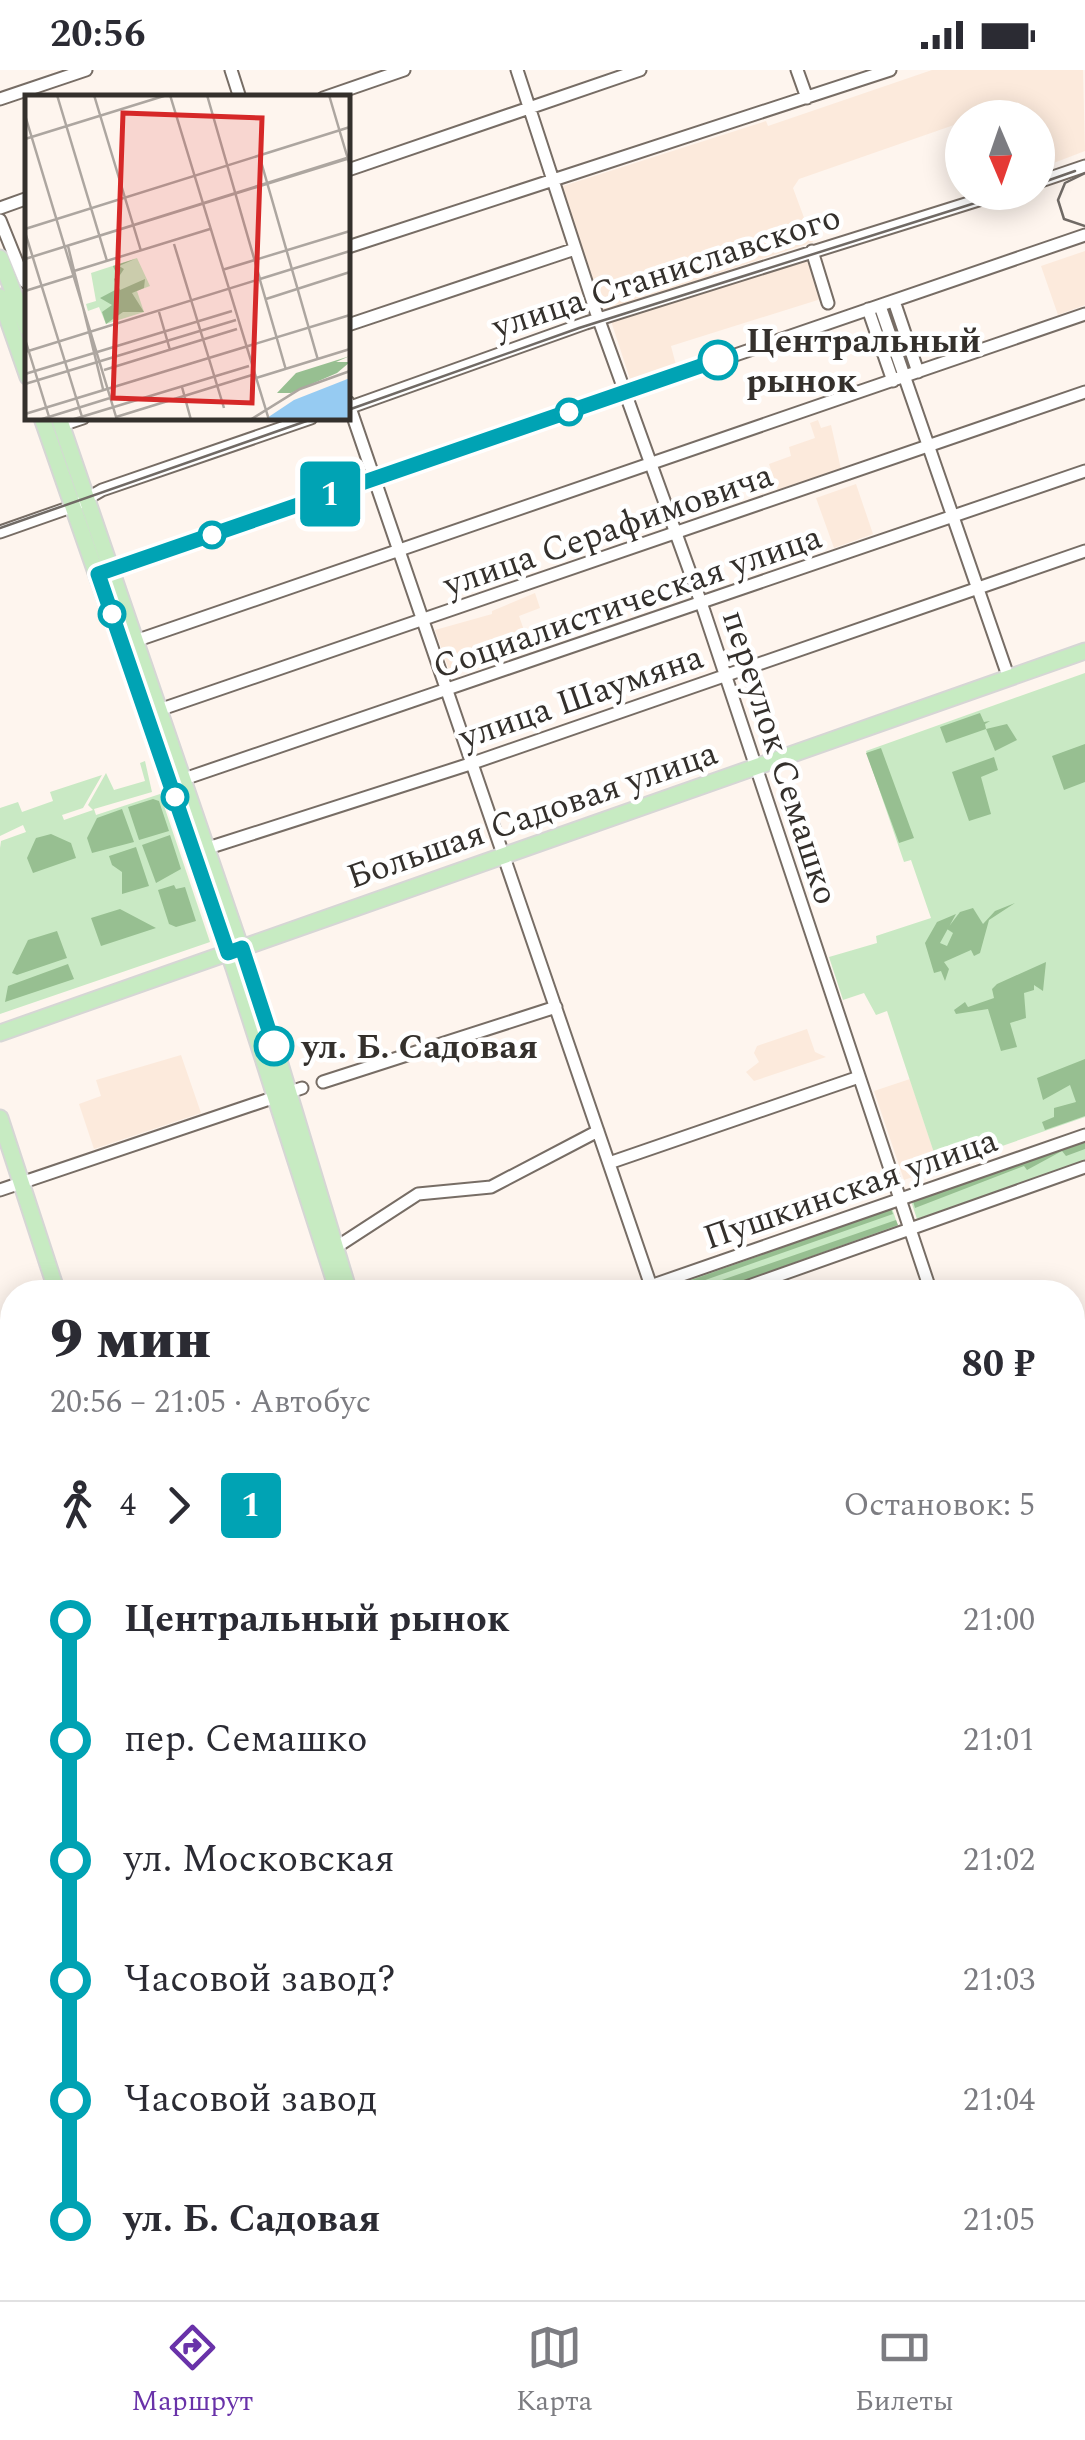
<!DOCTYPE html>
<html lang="ru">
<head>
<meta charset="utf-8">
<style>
	body { margin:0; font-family:Spectral,serif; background:#f7f7f7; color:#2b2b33; height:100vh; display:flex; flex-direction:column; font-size:38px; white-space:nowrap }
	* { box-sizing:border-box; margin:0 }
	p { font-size:32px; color:#7c7c81 }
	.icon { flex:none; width:55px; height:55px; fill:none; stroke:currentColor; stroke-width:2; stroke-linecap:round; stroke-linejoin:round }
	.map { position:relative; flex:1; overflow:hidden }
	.side { position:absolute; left:0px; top:1210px; width:1085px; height:1020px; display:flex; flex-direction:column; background:#fff; border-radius:40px 40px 0 0; box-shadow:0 5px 25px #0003 }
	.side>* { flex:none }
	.badge { padding:0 20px; border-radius:8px; font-size:35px; line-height:65px }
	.needle { width:65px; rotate:178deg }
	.controls { position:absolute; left:945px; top:30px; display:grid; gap:20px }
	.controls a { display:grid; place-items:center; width:110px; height:110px; border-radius:50%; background:#fff; box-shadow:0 5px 25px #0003; font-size:50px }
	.map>.badge { position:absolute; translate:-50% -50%; box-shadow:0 0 0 5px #fff }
	.legs { display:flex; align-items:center; gap:15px; height:110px; padding:0 50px; font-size:32px }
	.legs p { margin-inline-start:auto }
	.headline { display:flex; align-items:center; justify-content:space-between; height:170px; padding:0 50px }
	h1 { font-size:55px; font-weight:800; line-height:75px }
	ul { padding:0 50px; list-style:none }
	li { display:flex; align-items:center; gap:35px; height:120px; font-size:38px }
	li i { display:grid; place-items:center; width:15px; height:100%; margin:0 12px; background:currentColor }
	li i::after { content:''; width:25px; height:25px; margin:-12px; border:8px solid; border-radius:50%; background:#fff }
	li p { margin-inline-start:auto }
	li:first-child i { background:linear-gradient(#0000 50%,currentColor 0) }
	li:last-child i { background:linear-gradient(currentColor 50%,#0000 0) }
	.status { display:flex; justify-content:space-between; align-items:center; height:70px; padding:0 50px; background:#fff; direction:ltr }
	.status svg { height:28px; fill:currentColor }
	.tabs { display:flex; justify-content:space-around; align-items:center; height:140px; border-top:2px solid #e1e1e2; background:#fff; font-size:28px; color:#7c7c81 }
	.tabs a { display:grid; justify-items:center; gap:5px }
	.tabs .on { color:#6932a9 }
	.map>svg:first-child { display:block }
</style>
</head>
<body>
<div class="status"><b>20:56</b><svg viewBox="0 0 49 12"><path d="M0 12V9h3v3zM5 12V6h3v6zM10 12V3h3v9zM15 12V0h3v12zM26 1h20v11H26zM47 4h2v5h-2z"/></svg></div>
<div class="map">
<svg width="1085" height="2230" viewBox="0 0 1085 2230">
	<rect width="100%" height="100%" fill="#fef5ee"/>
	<!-- built -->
	<path fill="#fceadc" d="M932 0H1083L1085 81 1038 99V48H962V79L954 55 799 109 793 118 813 172 604 241 560 117 766 51 768 56Z
		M1085 181V235L1058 245 1041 196Z
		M808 189 821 229 671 276 676 295 630 309 611 251Z
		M818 350 821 358 831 355 841 399 778 421 769 394 791 386 789 377 815 368 810 353Z
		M856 414 873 464 834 478 816 428Z
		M535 523 540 538 519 546 531 580 466 603 463 596 449 600 435 560 492 544V541Z
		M807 959 815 982 826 987 754 1011 746 1002 759 992 754 983 757 976Z
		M181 985 201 1043 94 1079 79 1034 101 1026 96 1010Z
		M910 1009 939 1098 904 1110 874 1021Z
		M1073 2077 1081 2103 1085 2102V2230H1008L1003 2218H1072Z"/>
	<!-- green -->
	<path fill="#c9e9c4" d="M1085 603V1047L939 1098 887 941 876 945 864 923 843 930 829 887 877 873 876 866 931 848 911 790 904 792 866 681Z
		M145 691 152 722 94 739 96 745 160 724 210 872 0 944V778L1 771 26 762 23 755 0 766V738L18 732 22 742 53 731 50 722 102 705 83 738 62 745 64 750 93 740 88 735 106 703 114 720 145 711 140 693Z
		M1085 1070V1091L917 1149 911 1131Z
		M892 1138 898 1156 710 1222H649Z"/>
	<!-- forest -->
	<path fill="#97bf91" d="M980 643 984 652 990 651 985 654 986 659 1007 654 1017 670 995 681 986 659 946 673 940 657Z
		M1085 674V712L1064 720 1052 686Z
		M881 678 914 768 899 773 866 683Z
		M994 687 998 700 981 707 991 744 969 751 952 702Z
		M153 729 159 731 169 761 139 770 128 737Z
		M122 739 134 772 92 783 87 768 97 748Z
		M51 764 71 773 76 788 33 803 27 788 36 768Z
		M170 765 181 799 156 813 142 775Z
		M136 777 149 816 122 824V802L112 795 109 786Z
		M174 815 176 819 185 817 196 851 176 857 169 854 158 820Z
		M1015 833 989 850 980 883 974 886 971 880 944 892 949 899 945 911 941 901 934 903 925 873 937 852 956 844 940 873 947 876 953 863 947 859 960 842 973 838 983 854 995 841Z
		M120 839 156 858 101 876 91 848Z
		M57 861 67 888 17 905 12 903 28 870Z
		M1046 892 1043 921 1034 915V920L1024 923 1026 948 1010 953 1017 977 1001 981 988 939 956 944 954 940 965 932 968 937 994 928 992 919 997 914Z
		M68 894 74 909 5 932 8 916Z
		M1085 989V1046L1045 1060 1042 1052 1054 1047V1038L1076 1032 1070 1015 1043 1030 1037 1008Z
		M1085 1071V1079L1066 1086 1062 1081 1027 1100 1024 1096 915 1138 913 1131Z
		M891 1139 893 1144 674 1221 672 1217 666 1219Z
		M896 1150 898 1155 713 1222H687Z"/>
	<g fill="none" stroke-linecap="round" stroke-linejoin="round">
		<defs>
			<path id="minor" d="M231 0 240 28
				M517 0 596 242 704 541 931 1222
				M797 0 807 28
				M323 28 404 0
				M0 29 86 0
				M348 100 640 0
				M1038 112 1085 96
				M0 138 28 128
				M0 150 25 212
				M348 177 890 0
				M812 181 828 233
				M894 231 918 302
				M880 236 1006 600
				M868 239 893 311
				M348 255 575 179
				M348 332 651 1216
				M348 338 586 253 1004 122
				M62 355 83 348
				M0 462 74 436 102 420 311 348
				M106 501 1085 165
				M138 570 1085 244
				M153 642 1085 322
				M184 709 1085 401
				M208 778 470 694 1085 481
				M323 1012 556 937
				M609 1093 859 1007
				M0 1120 302 1018
				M335 1178 418 1124 491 1117 598 1061
				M633 1222 1085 1065
				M732 1222 1085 1097
				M1072 1639 1085 1676
				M1072 1687 1085 1682
				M1072 1807 1085 1803
				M0 1892 9 1916
				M1072 1924 1085 1919
				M1072 2039 1085 2035
				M996 2218 1000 2230
				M208 2230 243 2218"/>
			<path id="major" d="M0 188 28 260
				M0 227 28 307
				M42 348 234 898 338 1222
				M59 348 277 984 349 1222
				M0 963 1085 581
				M0 1048 57 1222
				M1072 1318 1085 1314
				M1072 1546 1085 1541
				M1072 1559 1085 1555
				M0 1700 12 1696
				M0 1920 12 1915
				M0 1932 12 1928
				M377 2218 381 2230
				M680 2218 684 2230"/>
		</defs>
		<!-- minor casing -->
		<use href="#minor" stroke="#776d65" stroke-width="15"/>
		<!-- major casing -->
		<use href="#major" stroke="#d6d6d5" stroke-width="19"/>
		<!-- minor -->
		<use href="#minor" stroke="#fff" stroke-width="11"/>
		<!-- major -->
		<use href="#major" stroke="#c7ebc2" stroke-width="15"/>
		<!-- tram -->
		<path stroke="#706a65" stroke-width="2.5" d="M1085 103 1065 113 1058 130 1064 149 1085 156
			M1038 114 1075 101
			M348 340 579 258 1010 122
			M0 458 315 348
			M1072 1316 1085 1312
			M0 1698 12 1693"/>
	</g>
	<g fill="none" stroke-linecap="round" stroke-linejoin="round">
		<defs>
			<path id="line-1" d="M274 976 242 878 228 883 225 874 98 504 718 290"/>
		</defs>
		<!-- line-1 casing -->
		<use href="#line-1" stroke="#fff" stroke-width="22"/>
		<!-- line-1 -->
		<use href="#line-1" stroke="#00a3b4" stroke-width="15"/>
	</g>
	<!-- markers -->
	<g fill="#fff" stroke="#00a3b4" stroke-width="5">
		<circle cx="718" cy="290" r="18"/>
		<circle cx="569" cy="342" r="12"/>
		<circle cx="212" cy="465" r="12"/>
		<circle cx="112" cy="544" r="12"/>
		<circle cx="175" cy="727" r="12"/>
		<circle cx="274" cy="976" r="18"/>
	</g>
	<g text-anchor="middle" stroke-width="9" stroke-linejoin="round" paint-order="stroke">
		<!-- street labels -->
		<g font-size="35" fill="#34302c" stroke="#fff">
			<text transform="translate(666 201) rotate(-18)" y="12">улица Станиславского</text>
			<text transform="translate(608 459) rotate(-19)" y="12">улица Серафимовича</text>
			<text transform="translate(627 531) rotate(-19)" y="12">Социалистическая улица</text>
			<text transform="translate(581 626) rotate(-19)" y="12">улица Шаумяна</text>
			<text transform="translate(781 687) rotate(72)" y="12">переулок Семашко</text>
			<text transform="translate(532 744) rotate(-19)" y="12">Большая Садовая улица</text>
			<text transform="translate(850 1118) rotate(-19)" y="12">Пушкинская улица</text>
		</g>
		<!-- stop labels -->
		<g font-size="35" font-weight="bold" fill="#34302c" stroke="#fff" text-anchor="start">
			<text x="746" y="282">Центральный<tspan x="746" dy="40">рынок</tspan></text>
			<text x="302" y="988">ул. Б. Садовая</text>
		</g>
	</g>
	<!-- overview -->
	<g transform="translate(25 25)">
		<rect width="325" height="325" fill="#fef5ee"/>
		<path d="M112 163 125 191 112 196 119 217 81 229 74 212 63 216 61 209 71 206 66 178Z" fill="#c9e9c4"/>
		<path d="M110 164 94 171 99 174 91 186 95 195 120 184 119 193 107 198 119 217H98L81 229 77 217 87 210 75 203 92 194 89 184 92 181 88 171ZM325 261 311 267H325L312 278 266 298H252L271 278Z" fill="#97bf91"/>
		<path d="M325 283V325H239L269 305Z" fill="#96cbf2"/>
		<path fill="none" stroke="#ada6a0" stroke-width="2.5" d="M32 0 82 166M69 0 116 156M145 0 244 325M182 0 235 184M304 0 325 71M0 20 92 325M0 44 142 0M235 63 293 265M0 134 325 32M0 137 58 325M149 149 199 313M43 151 78 294M0 164 325 63M0 164 325 62M197 175 325 136M49 176 185 134M235 185 261 275M0 196 48 181M241 204 325 177M134 217 145 255M0 244 25 325M0 257 325 156M79 275 212 234M0 279 207 216M231 283 325 254M0 289 211 225M157 292 166 325M0 319 325 220M0 319 325 220M91 322 227 280M14 325 85 303M46 325 224 271M225 325 275 294 325 276"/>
		<path fill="#d62828" fill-opacity="0.15" stroke="#d62828" stroke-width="5" d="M98 18 237 23 227 308 88 303Z"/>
		<rect width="325" height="325" fill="none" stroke="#34302c" stroke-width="5"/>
	</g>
</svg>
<div class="controls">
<a><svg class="needle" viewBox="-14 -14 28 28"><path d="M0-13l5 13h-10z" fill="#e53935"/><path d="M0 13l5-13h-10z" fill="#7c7c81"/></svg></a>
</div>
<b class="badge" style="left:330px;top:424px;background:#00a3b4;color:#fff">1</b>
<section class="side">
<div class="headline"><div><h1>9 мин</h1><p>20:56 – 21:05 · Автобус</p></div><b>80 ₽</b></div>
<div class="legs"><svg class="icon" aria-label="walk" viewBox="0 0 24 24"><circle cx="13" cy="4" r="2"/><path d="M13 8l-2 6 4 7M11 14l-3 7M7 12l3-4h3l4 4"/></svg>4<svg class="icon" aria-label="forward" viewBox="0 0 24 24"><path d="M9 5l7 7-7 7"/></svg><b class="badge" style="background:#00a3b4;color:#fff">1</b><p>Остановок: 5</p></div>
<ul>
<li><i style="color:#00a3b4"></i><b>Центральный рынок</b><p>21:00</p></li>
<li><i style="color:#00a3b4"></i><span>пер. Семашко</span><p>21:01</p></li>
<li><i style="color:#00a3b4"></i><span>ул. Московская</span><p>21:02</p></li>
<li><i style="color:#00a3b4"></i><span>Часовой завод?</span><p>21:03</p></li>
<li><i style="color:#00a3b4"></i><span>Часовой завод</span><p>21:04</p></li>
<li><i style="color:#00a3b4"></i><b>ул. Б. Садовая</b><p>21:05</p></li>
</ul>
</section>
</div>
<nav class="tabs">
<a class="on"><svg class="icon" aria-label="directions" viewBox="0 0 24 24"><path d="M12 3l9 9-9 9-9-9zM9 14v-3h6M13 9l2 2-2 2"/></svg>Маршрут</a>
<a><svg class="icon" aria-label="map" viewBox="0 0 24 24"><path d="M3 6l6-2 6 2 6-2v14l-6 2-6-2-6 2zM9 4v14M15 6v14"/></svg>Карта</a>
<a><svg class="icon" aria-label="tickets" viewBox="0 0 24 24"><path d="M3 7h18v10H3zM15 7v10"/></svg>Билеты</a>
</nav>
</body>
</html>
